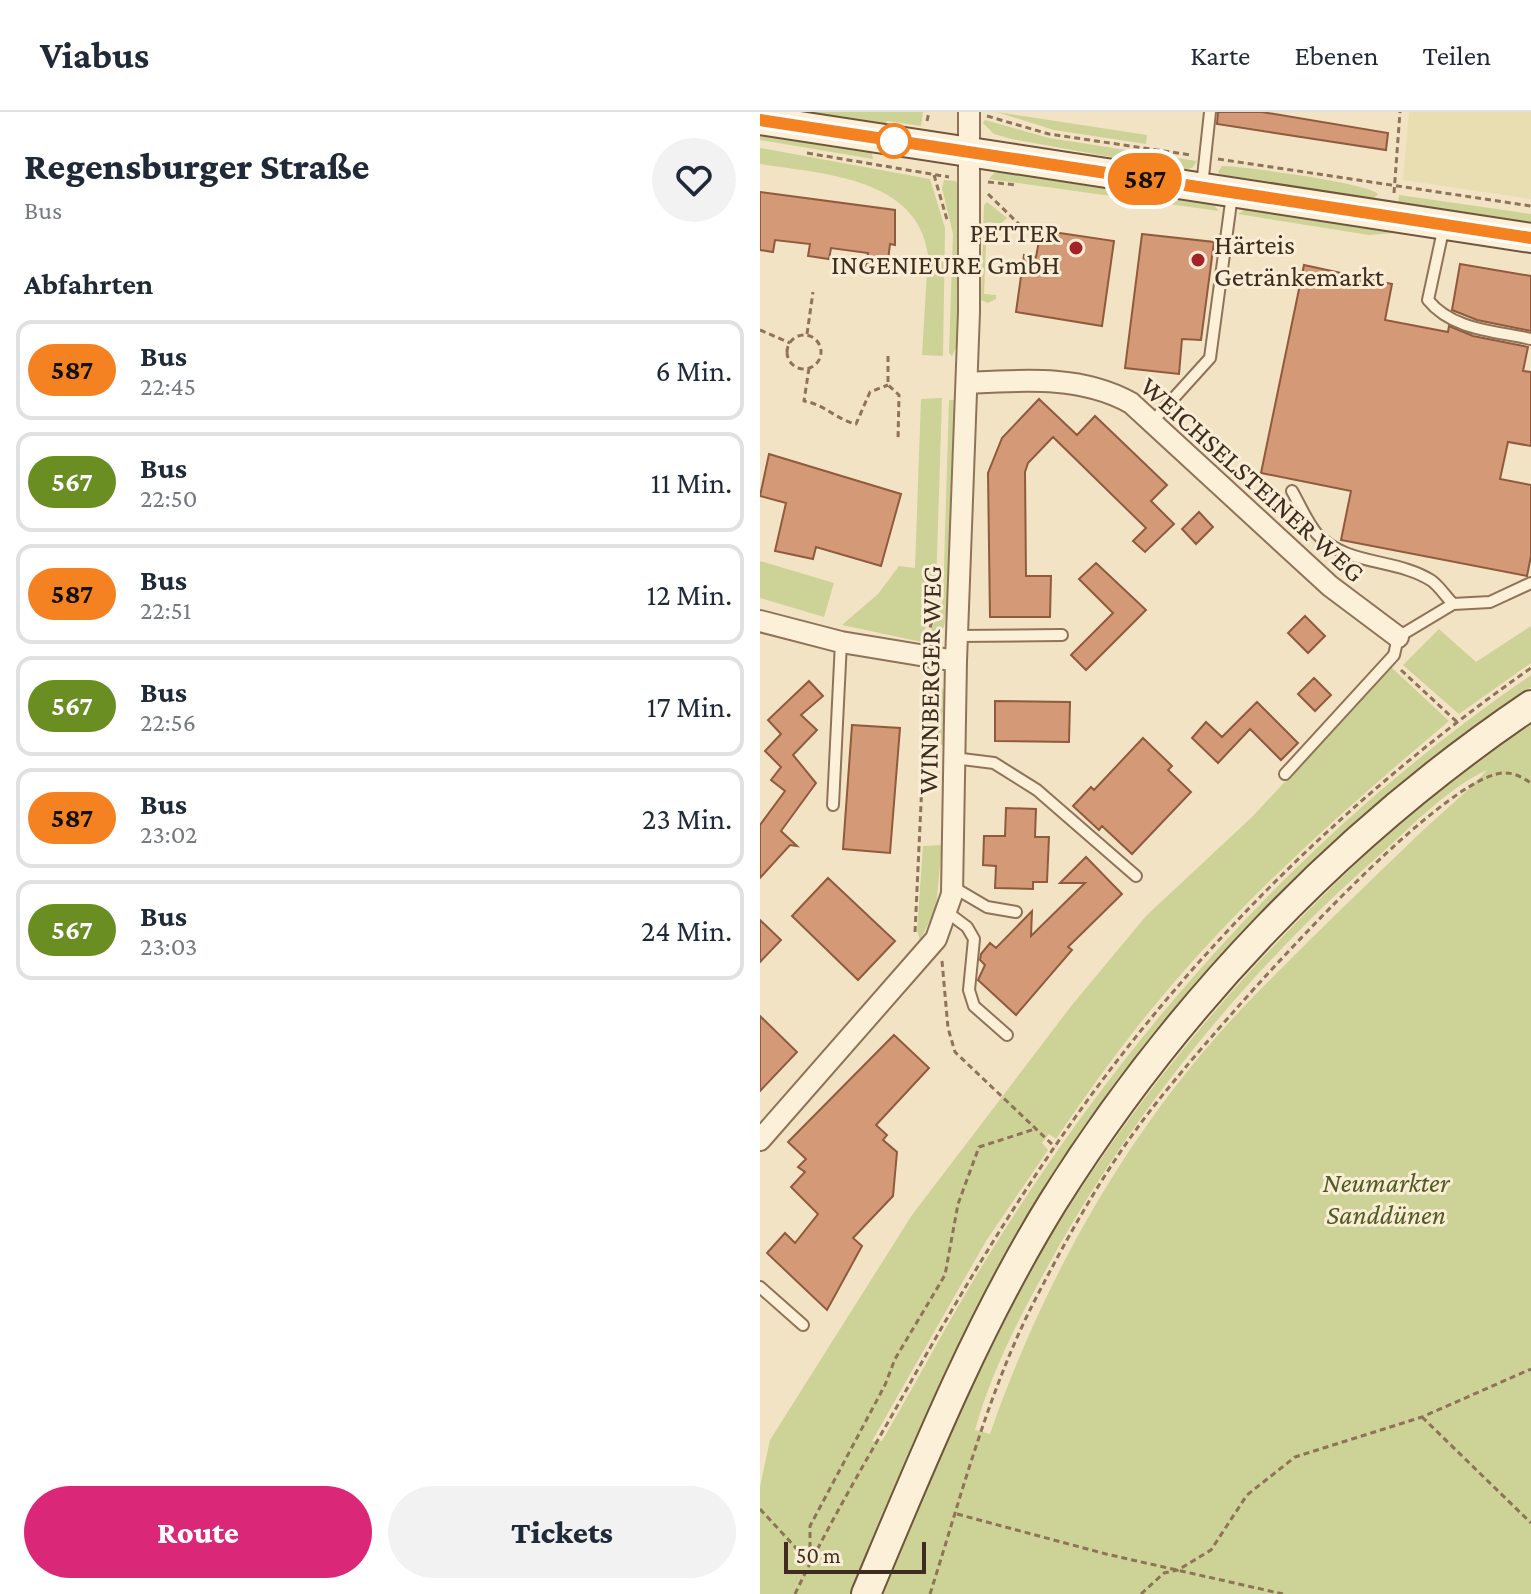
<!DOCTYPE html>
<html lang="de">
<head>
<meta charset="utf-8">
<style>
	body { margin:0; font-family:"Crimson Pro",serif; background:#f2f2f3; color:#1f2937; height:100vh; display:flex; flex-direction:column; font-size:30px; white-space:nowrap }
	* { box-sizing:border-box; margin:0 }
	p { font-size:26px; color:#747a83 }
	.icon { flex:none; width:44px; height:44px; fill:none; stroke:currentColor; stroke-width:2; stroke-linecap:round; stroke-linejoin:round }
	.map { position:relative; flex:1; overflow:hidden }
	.panel { display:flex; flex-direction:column; background:#fff; width:760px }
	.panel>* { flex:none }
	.badge { padding:0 16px; border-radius:26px; font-size:28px; line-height:52px }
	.scale { position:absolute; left:24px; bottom:20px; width:142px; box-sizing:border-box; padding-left:8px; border:4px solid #3e2c1e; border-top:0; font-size:22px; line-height:28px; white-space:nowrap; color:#3e2c1e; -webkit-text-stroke:6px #f9edd5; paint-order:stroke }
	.map>.badge { position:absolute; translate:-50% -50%; box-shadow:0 0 0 4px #fff }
	h2 { padding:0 24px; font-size:30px; line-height:72px }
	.round { display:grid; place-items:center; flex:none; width:84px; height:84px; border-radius:42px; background:#f2f2f3 }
	.overview { display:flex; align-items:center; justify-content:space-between; height:136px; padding:0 24px }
	h1 { font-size:38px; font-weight:800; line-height:60px }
	.button { display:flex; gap:16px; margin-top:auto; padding:16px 24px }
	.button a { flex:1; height:92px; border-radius:48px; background:#db2777; color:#fff; font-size:32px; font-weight:800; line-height:92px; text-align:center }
	.button a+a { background:#f2f2f3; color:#1f2937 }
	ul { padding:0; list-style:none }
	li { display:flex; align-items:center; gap:24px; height:100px; margin:0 16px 12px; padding:0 8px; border:4px solid #e0e1e3; border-radius:16px }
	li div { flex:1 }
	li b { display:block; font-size:30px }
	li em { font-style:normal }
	li .badge { min-width:88px; font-weight:700; text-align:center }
	header { display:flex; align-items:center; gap:48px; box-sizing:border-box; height:112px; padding:0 40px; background:#fff; border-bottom:2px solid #e0e1e3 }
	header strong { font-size:38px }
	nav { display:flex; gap:44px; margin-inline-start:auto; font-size:28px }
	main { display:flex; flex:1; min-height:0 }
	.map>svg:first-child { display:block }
</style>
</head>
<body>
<header>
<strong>Viabus</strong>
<nav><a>Karte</a><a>Ebenen</a><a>Teilen</a></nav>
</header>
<main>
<section class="panel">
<div class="overview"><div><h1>Regensburger Straße</h1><p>Bus</p></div><a class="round"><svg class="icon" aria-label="heart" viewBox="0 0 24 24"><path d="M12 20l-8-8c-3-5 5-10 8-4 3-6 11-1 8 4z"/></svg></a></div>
<h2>Abfahrten</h2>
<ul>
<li><span class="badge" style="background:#f58220;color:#111">587</span><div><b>Bus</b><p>22:45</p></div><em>6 Min.</em></li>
<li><span class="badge" style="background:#6b8e23;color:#fff">567</span><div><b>Bus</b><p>22:50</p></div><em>11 Min.</em></li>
<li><span class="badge" style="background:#f58220;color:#111">587</span><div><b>Bus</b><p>22:51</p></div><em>12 Min.</em></li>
<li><span class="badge" style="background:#6b8e23;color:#fff">567</span><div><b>Bus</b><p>22:56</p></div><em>17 Min.</em></li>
<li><span class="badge" style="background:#f58220;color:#111">587</span><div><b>Bus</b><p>23:02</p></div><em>23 Min.</em></li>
<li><span class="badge" style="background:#6b8e23;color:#fff">567</span><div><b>Bus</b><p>23:03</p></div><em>24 Min.</em></li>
</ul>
<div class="button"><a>Route</a><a>Tickets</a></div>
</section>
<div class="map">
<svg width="771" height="1482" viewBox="0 0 771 1482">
	<rect width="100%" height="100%" fill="#f2e3c4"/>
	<!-- farmland -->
	<path fill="#e9deb1" d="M649 0H771V87L643 68Z"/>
	<!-- green -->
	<path fill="#cdd297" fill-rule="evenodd" d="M38 0H163L161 14 127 9 125 15Z
		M237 0 387 23 386 32 294 18Z
		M225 8 289 26 437 49 432 56 422 58 252 27 234 22 223 11Z
		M0 21 111 38 113 47 0 28Z
		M0 36 170 67 185 116 183 244 162 243 168 143C158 65 62 62 0 52Z
		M462 54C482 54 609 71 618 82L611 89 462 65 458 60Z
		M246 58 452 91 459 99 229 67 234 61Z
		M184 68 196 69 201 82 197 233 192 244 189 241 193 122 182 76Z
		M639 83 771 102V114L638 94Z
		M227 90 247 106 240 112 227 110 224 182 236 183V187L228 191 221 188 224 93Z
		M489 95 647 120 609 123 478 102Z
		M182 286 176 475 162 530 82 513 118 482 139 454 155 456 161 287Z
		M189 288H195L189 485 184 515 172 529 170 521 183 488Z
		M0 449 74 471 64 505 0 486Z
		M771 514V551L699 602 643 553 679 517 716 550Z
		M631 555 689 609C589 693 489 781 405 881 365 928 330 977 296 1027L289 1022 282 1031 288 1038 226 1129 112 1329H122C159 1266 192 1202 230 1141 371 914 550 714 771 563V575L644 670 520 784 229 1176 162 1313 90 1482H0V1375L10 1328 152 1103 312 893 386 804 493 704Z
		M174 567C194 579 184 613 183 633L166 632 169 571Z
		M771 610V1482H120C163 1382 203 1281 256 1185 340 1031 449 894 576 771 635 714 700 654 771 610ZM727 658C706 681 680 702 657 724 602 777 547 830 493 885 374 1007 286 1161 230 1322L215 1318C231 1260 260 1204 289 1152 375 996 489 857 623 740 655 711 688 676 727 658Z
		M182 733 176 795 160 829 157 818 163 734Z"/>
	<!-- building -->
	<path fill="#d49a77" stroke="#905a3c" stroke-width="2" d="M458 0H502L628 21 626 38 457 12Z
		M0 80 135 98V133L130 132 127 157 106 154 108 141 71 136 69 147 48 144 50 132 15 128 13 140 0 138Z
		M293 120 354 129 342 214 256 200 264 143 276 145 279 129 293 131Z
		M382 122 454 130 441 228 422 227 419 262 365 256Z
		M700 152 771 164V219L717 208 692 198Z
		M544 153 632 172 625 208 688 220 689 214 713 224 768 235 763 259 771 260V334L748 330 740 367 771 373V444L767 464 581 428 591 379 501 361Z
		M279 287 317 323 335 304 407 373 391 389 414 412 385 440 373 429 386 416 293 325 268 351 265 360 266 464H291L290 505H230L228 361 242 326Z
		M9 342 141 382 121 454 56 435 53 447 15 439 26 391 0 384Z
		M439 400 453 415 436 432 422 417Z
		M336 451 386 498 326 558 311 543 353 501 319 467Z
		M545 504 565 524 548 541 528 521Z
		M554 566 571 583 555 599 538 582Z
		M49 569 63 584 41 603 57 618 33 643 56 671 21 719 37 734 30 733 0 766V713L25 679 11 668 21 655 5 639 21 622 8 608Z
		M235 589 310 590 309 630 235 629Z
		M497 590 538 631 521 648 490 617 458 651 432 626 446 610 462 625Z
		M92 613 140 616 130 741 83 737Z
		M383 626 412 654 408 658 431 680 372 742 342 714 339 718 313 694 331 675 334 678Z
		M246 696 276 697 275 725H289L287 770H273V777L235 776 236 754 223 753 224 724H245Z
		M326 745 362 782 308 835 312 838 256 903 218 868 225 853 220 848 221 842 230 831 236 836 272 799 271 824 325 771H300Z
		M68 766 135 829 98 868 32 804Z
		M0 808 21 828 0 850Z
		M0 904 37 940 0 979Z
		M134 923 169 956 116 1013 127 1023 123 1028 137 1040 133 1084 93 1126 102 1134 67 1198 7 1141 25 1121 35 1131 58 1102 31 1075 45 1060 38 1055 46 1047 28 1030Z"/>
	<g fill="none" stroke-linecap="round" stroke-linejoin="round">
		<defs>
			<path id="lane" d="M442 74 450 0
				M684 114 668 188C692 218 735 219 771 227
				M393 309 450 246 472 83
				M532 379C540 393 547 410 557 422 586 454 637 446 672 469 680 475 686 485 693 492
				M197 524 302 523
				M194 646 234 651 277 678 376 764
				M525 662 634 543 638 525 693 492 730 490 771 471
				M73 693 81 530
				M193 775 227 795 256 800
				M187 800 207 815 214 827 209 878 214 894 247 923
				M0 1175 43 1213"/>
			<path id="street" d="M207 271C262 268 322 263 371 291L570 474 638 525
				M0 509 81 530 196 549
				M0 1028 176 827 192 782 196 549 209 200V0"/>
			<path id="secondary" d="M0 8 771 126
				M106 1482C162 1349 217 1213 293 1090 415 895 580 722 771 593"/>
		</defs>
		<!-- lane casing -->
		<use href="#lane" stroke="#8f7358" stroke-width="14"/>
		<!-- street casing -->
		<use href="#street" stroke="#8f7358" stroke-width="24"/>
		<!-- secondary casing -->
		<use href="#secondary" stroke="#71543b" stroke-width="32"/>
		<!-- path -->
		<path stroke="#8f7358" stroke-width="3" stroke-dasharray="6 4" stroke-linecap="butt" d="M227 4 289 22 431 43
			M167 9 169 0
			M47 41 189 65
			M458 47 771 94
			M174 63 188 111
			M228 70 257 73
			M634 81 640 0
			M228 82 263 116
			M0 218 30 231
			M47 222 53 180
			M27 240a17 17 0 1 1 34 0a17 17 0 1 1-34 0Z
			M128 244V273L139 283 138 328
			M49 256 44 289C64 292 77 308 96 312L110 280 128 273
			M167 525 177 494
			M641 558 697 610
			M155 820 167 564
			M182 849 188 916 195 940 295 1035
			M662 1305 771 1411
			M0 1397 49 1450
			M197 1402 346 1442 523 1482
			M50 1446V1414L125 1273 135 1247 185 1163 198 1092 219 1035 275 1017
			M35 1482C66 1417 103 1354 139 1291 208 1167 282 1043 371 931 485 787 621 661 771 556
			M170 1482C201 1385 229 1276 276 1186 306 1128 339 1068 378 1015 425 949 672 666 743 661 754 660 763 666 771 671
			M381 1482 404 1461 418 1458 451 1438 487 1383 535 1345 662 1305 771 1257"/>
		<!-- lane -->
		<use href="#lane" stroke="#fcf0d9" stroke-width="10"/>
		<!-- street -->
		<use href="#street" stroke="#fcf0d9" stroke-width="20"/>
		<!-- secondary -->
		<use href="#secondary" stroke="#fcf0d9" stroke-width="28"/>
	</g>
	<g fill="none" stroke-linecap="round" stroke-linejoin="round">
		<defs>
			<path id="line" d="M0 8 771 126"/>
		</defs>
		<!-- line casing -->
		<use href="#line" stroke="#fff" stroke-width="18"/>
		<!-- line -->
		<use href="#line" stroke="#f58220" stroke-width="12"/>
	</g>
	<!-- markers -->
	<circle fill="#fff" stroke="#f58220" stroke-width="4" cx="134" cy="29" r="16"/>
	<g fill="#a42328" stroke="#f9edd5" stroke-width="3">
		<circle cx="316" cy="136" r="8"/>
		<circle cx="438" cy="148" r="8"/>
	</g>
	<g text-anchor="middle" stroke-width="6" stroke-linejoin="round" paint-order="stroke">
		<!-- poi labels -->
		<g font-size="28" fill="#3e2c1e" stroke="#f9edd5" text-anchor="end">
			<text x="300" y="130">PETTER<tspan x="300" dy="32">INGENIEURE GmbH</tspan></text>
			<text x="454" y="142" text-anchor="start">Härteis<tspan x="454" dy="32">Getränkemarkt</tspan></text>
		</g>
		<!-- street labels -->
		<g font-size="28" fill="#3e2c1e" stroke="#f9edd5">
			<text transform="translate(493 367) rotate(42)" y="10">WEICHSELSTEINER WEG</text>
			<text transform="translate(169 568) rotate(-89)" y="10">WINNBERGER WEG</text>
		</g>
		<!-- park labels -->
		<g font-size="28" font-style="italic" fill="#4f5c22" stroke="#f9edd5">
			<text x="626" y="1080">Neumarkter<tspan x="626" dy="32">Sanddünen</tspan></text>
		</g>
	</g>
</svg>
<div class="scale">50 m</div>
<b class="badge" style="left:385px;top:67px;background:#f58220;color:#111">587</b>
</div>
</main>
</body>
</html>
